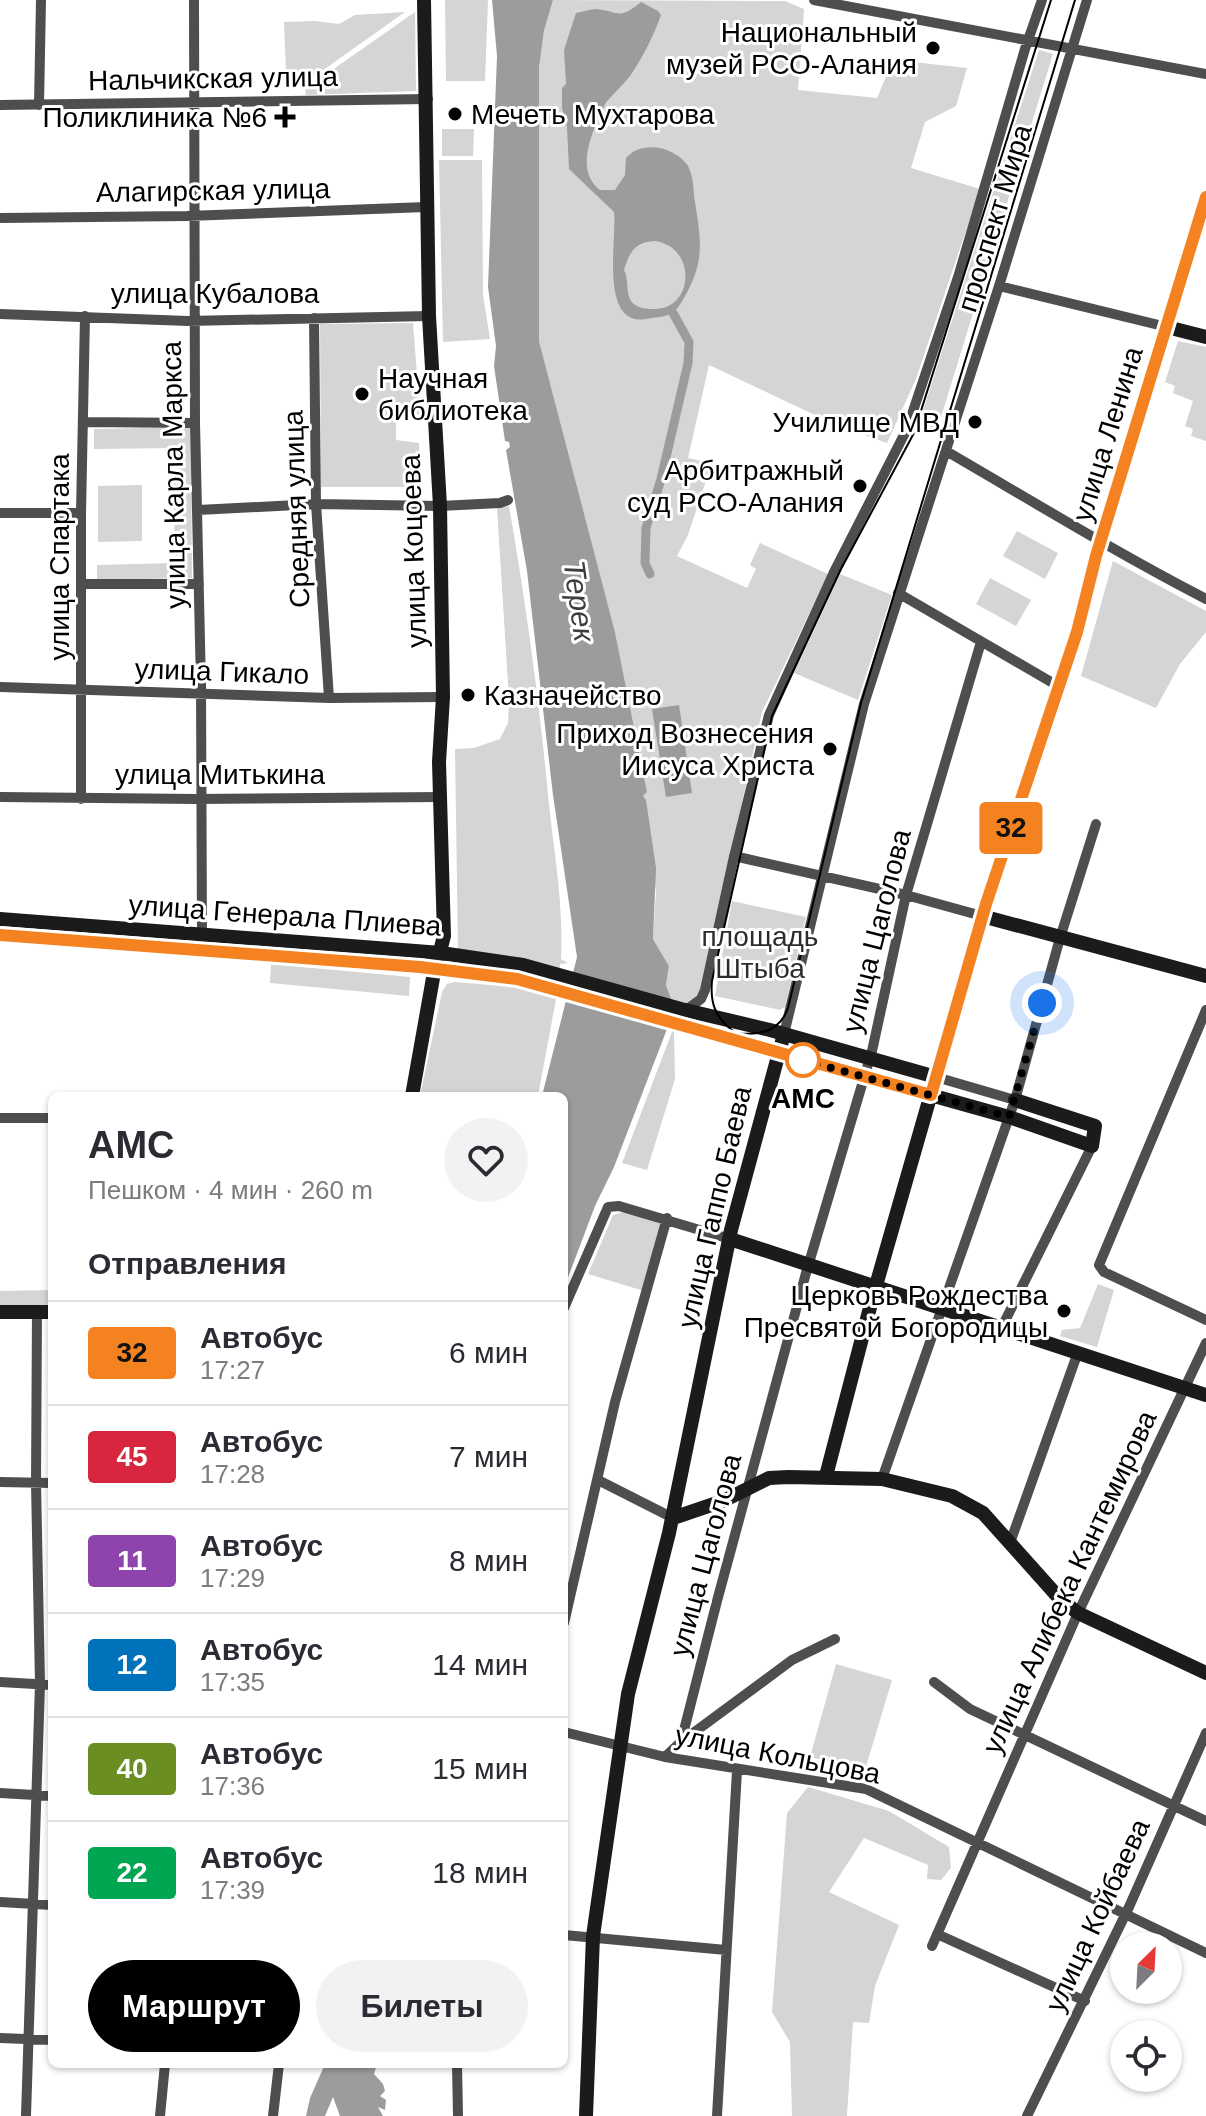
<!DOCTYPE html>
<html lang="ru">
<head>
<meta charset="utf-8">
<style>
	body { margin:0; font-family:Helvetica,sans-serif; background:#f2f2f3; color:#2b2b33; height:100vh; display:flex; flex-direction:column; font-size:30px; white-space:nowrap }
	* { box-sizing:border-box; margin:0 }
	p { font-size:26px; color:#7c7c81 }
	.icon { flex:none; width:44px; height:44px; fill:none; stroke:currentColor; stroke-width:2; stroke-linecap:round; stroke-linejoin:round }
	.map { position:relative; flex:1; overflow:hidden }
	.side { position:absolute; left:48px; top:1092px; width:520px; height:976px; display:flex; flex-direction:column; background:#fff; border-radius:12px; box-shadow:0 2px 6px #0004 }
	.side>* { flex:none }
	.badge { padding:0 16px; border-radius:6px; font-size:28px; line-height:52px }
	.needle { width:52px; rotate:24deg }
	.tools { position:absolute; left:1110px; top:1932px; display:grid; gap:16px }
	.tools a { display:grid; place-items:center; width:72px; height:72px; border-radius:50%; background:#fff; box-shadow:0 2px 6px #0004; font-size:40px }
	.you { position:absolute; width:40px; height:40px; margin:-20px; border:6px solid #fff; border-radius:50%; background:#1a73e8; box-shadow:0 0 0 12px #1a73e833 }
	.map>.badge { position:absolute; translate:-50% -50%; box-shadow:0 0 0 4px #fff }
	h2 { padding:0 40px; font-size:30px; line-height:72px }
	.round { display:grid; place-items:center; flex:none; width:84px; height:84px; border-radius:42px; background:#f2f2f3 }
	.headline { display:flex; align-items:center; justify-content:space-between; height:136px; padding:0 40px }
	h1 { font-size:38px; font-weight:700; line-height:60px }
	.button { display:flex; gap:16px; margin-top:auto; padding:16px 40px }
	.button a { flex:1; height:92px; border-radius:48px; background:#000; color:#fff; font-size:32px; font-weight:700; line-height:92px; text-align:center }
	.button a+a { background:#f2f2f3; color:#2b2b33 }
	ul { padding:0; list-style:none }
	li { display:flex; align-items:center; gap:24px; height:104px; padding:0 40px; border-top:2px solid #e1e1e2 }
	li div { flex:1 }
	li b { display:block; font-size:30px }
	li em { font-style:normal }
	li .badge { min-width:88px; font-weight:700; text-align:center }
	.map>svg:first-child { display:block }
</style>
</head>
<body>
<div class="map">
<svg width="1206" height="2116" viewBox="0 0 1206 2116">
	<rect width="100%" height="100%" fill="#fff"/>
	<!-- green -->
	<path fill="#d5d5d5" d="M445 0H488L485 81H446Z
		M553 0 785 1 804 9 798 90 877 98 888 72 911 75 913 62 967 68 956 106 925 122 911 168 980 189 916 379 887 443 836 425 709 365 688 458 720 465 718 478 706 481 688 535 677 556 747 588 756 569 750 565 760 543 828 574 762 712 702 984 697 996 689 1006 672 1001 666 985 669 966 653 939 656 892 643 796 647 792 615 632 539 341V68L544 31Z
		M405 12 305 83H295L294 73H286L284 22 315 21 339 24 355 15Z
		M415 12 416 91 306 95 305 89Z
		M1039 50 1053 54 937 430 923 432 918 426Z
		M442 129H474L473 156H442Z
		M439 160H482L483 295 490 339 443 342Z
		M413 323 420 414 396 421V440L419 443 420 487H321L320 324Z
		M1178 341 1206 347V441L1191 436 1193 429 1185 426 1193 401 1173 393 1175 386 1165 382Z
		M191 427 192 578 97 580V565L175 563 173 448 94 449V429Z
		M142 485V541L98 542V486Z
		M509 506C525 598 538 691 547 784 552 843 564 899 561 959L568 963 560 964V971L458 950 455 749 474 748 500 739 508 723 509 699 497 508Z
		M1017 531 1058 553 1045 579 1003 556Z
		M1113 561 1206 611V632L1180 664 1156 708 1081 676Z
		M840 574 892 595 858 700 794 673Z
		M990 578 1031 600 1016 626 976 604Z
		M732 901 806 917 785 1007 780 1010 715 996Z
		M271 964 410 977 409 996 270 983Z
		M454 982 516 987 557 994 538 1096H420L442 992 447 984Z
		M674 1031 675 1079 647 1170 622 1163 672 1032Z
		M627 1211 663 1221 644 1291 588 1274 613 1215Z
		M1098 1284 1114 1290 1097 1347 1060 1336 1062 1330 1080 1328Z
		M52 1290V1306L0 1307V1291Z
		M836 1664 892 1680 865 1770 810 1757Z
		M808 1787 889 1811 949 1847 951 1868 941 1880 927 1879 928 1865 864 1838 829 1892 899 1925 875 1986 869 2023 853 2022 847 2116H792L790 2042 772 2012 787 1813Z"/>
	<!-- water -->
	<path fill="#9c9c9c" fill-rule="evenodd" d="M492 0H553L544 31 539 68V341L615 632 647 792 643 796 646 800 656 868 653 939 669 966 666 985 672 1001 667 1029 614 1167 595 1206 564 1288V1096H542L577 957 553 795 527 571 506 450 510 447 509 442 505 441 494 366 496 346 488 287 497 56Z
		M641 2 658 11 661 15C655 33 641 61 630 76 623 85 616 91 609 99 605 102 603 110 600 115 590 137 576 172 600 190H615L625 175 626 158C642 139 676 147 688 166 694 177 693 191 695 202 701 240 705 261 685 296 681 303 677 311 670 314 663 318 653 317 646 319 599 327 617 240 614 212L569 169 567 127 562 108V88L566 84 564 50 576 13C582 12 590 9 597 9 620 12 619 20 641 2ZM655 241C698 247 694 312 652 309 646 309 638 308 634 304 624 296 630 280 624 270 630 251 635 242 655 241Z
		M679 705 692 793 666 797 652 709Z
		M325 2064H377L374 2074 383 2084 385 2091 380 2096 386 2100 385 2110 378 2107 383 2116H340L333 2097 325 2116H306L310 2098Z"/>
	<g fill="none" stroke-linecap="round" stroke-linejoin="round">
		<!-- canal -->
		<path stroke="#9c9c9c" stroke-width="9" d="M650 574 645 563 646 528 661 479 688 363 689 342 673 313"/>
		<!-- street -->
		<path stroke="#4e4e4e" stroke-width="10" d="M194 0 195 423 201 685 202 938
			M814 0 1206 74
			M0 105 428 99
			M39 105 41 0
			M0 218 187 216 426 207
			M999 286 1167 327
			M0 314 188 321 429 316
			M314 318 316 504 329 698
			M84 422 195 423
			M946 451C1032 501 1117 553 1206 599
			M198 510 316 504 440 506 500 503 508 500
			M0 513H81
			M81 584H199
			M898 593 1058 686
			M0 687 329 698 443 697
			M0 797 196 799 441 797
			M81 799V513L85 316
			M734 856 906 895 982 916
			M686 1010 701 999 705 990 733 861 769 715 834 572 907 429 959 274 1025 49 1042 0
			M1206 1010 1099 1265 1104 1272 1206 1320
			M784 1034 864 704 999 286 1087 0
			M936 1077 1015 1100
			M0 1118H52
			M564 1308 608 1207 619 1206 730 1239
			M1001 1329 1092 1146
			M882 1479 1015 1100 1060 938 1096 824
			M598 1480 673 1518
			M0 1482 52 1483
			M1010 1543 1078 1352
			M564 1623 615 1402 667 1218
			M0 1682 52 1685
			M934 1682 970 1709 1206 1821
			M564 1732 665 1757 866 1789 1206 1953
			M681 1742 717 1601 806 1273 872 1051 906 895 981 642
			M665 1757 681 1742 792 1660 835 1639
			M0 1793 52 1796
			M0 1902 52 1905
			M937 1934 1085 2001
			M564 1935 726 1950
			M932 1946 1078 1613 1206 1343
			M0 2038 52 2040
			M457 2064 458 2116
			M26 2116 40 1684 36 1483 37 1312
			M160 2116 165 2064
			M273 2116 279 2064
			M717 2116 737 1771
			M1027 2116 1129 1907 1206 1733"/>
		<!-- secondary -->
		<path stroke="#1b1b1b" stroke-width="14" d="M1167 327 1206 337
			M982 916 1206 976
			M0 919 441 953 523 965 681 1009 770 1030 936 1077
			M0 935 420 967 517 979 1009 1117 1092 1146 1095 1126 1015 1100
			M412 1096 433 978 444 936 439 762 443 697 440 506 429 316 424 0
			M730 1239 1206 1395
			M0 1312H52
			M826 1476 873 1296 982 916 1077 632 1096 556 1206 197
			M673 1518 723 1501 769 1478 788 1477 882 1479 952 1496 983 1513 1060 1599 1078 1613 1206 1673
			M586 2116 593 1936 628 1694 669 1533 731 1230 784 1034"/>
		<!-- tram -->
		<path stroke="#000" stroke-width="2" d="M0 929 472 965 511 972 735 1033C758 1036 780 1032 788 1008L861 703 1075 0
			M733 1031C715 1017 710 1003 712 981L772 716 841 569 914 433 1051 0"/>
	</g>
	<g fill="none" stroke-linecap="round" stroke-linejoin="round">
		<defs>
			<path id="line" d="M0 935 420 967 517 979 931 1095 986 904 1077 632 1096 556 1206 197"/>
		</defs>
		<!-- line casing -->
		<use href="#line" stroke="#fff" stroke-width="18"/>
		<!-- line -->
		<use href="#line" stroke="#f58220" stroke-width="12"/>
		<!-- walk -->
		<path stroke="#000" stroke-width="8" stroke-dasharray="0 14.4" d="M803 1060 1009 1117 1042 1003"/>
	</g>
	<!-- markers -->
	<g fill="#000" stroke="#fff" stroke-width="3">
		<circle cx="933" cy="48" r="8"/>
		<circle cx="455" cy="114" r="8"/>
		<path d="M281 105h8v8h8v8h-8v8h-8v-8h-8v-8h8z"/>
		<circle cx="362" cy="394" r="8"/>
		<circle cx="975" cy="422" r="8"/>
		<circle cx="860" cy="486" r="8"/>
		<circle cx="468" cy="695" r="8"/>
		<circle cx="830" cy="749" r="8"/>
		<circle cx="1064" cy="1311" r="8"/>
	</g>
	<circle fill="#fff" stroke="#f58220" stroke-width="4" cx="803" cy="1060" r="16"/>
	<g text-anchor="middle" stroke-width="6" stroke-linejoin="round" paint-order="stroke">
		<!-- poi labels -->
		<g font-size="28" fill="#000" stroke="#fff" text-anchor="end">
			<text x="917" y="42">Национальный<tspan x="917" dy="32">музей РСО-Алания</tspan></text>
			<text x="471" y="124" text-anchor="start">Мечеть Мухтарова</text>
			<text x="267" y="127">Поликлиника №6</text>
			<text x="378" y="388" text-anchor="start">Научная<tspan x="378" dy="32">библиотека</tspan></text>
			<text x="959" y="432">Училище МВД</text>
			<text x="844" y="480">Арбитражный<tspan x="844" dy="32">суд РСО-Алания</tspan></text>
			<text x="484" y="705" text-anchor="start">Казначейство</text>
			<text x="814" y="743">Приход Вознесения<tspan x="814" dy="32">Иисуса Христа</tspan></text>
			<text x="1048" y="1305">Церковь Рождества<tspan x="1048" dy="32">Пресвятой Богородицы</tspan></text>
		</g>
		<!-- street labels -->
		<g font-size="28" fill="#000" stroke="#fff">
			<text transform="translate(213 78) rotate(-1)" y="10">Нальчикская улица</text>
			<text transform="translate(213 190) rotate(-1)" y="10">Алагирская улица</text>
			<text transform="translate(994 218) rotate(-73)" y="10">проспект Мира</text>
			<text x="215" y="303">улица Кубалова</text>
			<text transform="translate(1107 434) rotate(-73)" y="10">улица Ленина</text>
			<text transform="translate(173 475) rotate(-91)" y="10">улица Карла Маркса</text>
			<text transform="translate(296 509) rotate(-92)" y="10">Средняя улица</text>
			<text transform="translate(413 551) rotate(-92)" y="10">улица Коцоева</text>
			<text transform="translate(59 557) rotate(-90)" y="10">улица Спартака</text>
			<text transform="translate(222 671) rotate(2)" y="10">улица Гикало</text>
			<text x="220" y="784">улица Митькина</text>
			<text transform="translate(285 915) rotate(4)" y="10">улица Генерала Плиева</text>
			<text transform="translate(876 931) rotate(-76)" y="10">улица Цаголова</text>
			<text transform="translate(714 1207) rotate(-77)" y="10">улица Гаппо Баева</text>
			<text transform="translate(705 1555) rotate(-75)" y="10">улица Цаголова</text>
			<text transform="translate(1069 1582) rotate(-65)" y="10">улица Алибека Кантемирова</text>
			<text transform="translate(778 1754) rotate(11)" y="10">улица Кольцова</text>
			<text transform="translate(1097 1915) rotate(-65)" y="10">улица Койбаева</text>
		</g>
		<!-- park labels -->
		<g font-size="28" fill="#2c2c2c" stroke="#fff">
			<text x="760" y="946">площадь<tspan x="760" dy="32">Штыба</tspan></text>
		</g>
		<!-- stop labels -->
		<g font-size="28" font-weight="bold" fill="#000" stroke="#fff">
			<text x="803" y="1108">АМС</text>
		</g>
		<!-- water labels -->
		<g font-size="30" font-style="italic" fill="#3d3d3d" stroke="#fff">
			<text transform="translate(579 601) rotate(82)" y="10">Терек</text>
		</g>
	</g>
</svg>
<div class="tools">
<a><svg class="needle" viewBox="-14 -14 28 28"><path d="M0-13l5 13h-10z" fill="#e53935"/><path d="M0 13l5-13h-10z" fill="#7c7c81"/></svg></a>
<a><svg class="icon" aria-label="locate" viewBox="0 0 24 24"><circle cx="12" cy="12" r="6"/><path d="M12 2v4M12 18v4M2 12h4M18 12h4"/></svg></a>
</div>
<div class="you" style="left:1042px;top:1003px"></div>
<b class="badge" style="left:1011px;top:828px;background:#f58220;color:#111">32</b>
<section class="side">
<div class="headline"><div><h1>АМС</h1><p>Пешком · 4 мин · 260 m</p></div><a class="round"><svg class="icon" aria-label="heart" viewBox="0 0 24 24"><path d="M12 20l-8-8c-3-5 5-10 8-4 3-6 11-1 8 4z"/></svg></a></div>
<h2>Отправления</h2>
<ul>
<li><span class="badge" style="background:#f58220;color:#111">32</span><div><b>Автобус</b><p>17:27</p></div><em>6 мин</em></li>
<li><span class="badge" style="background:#d7263d;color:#fff">45</span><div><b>Автобус</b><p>17:28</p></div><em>7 мин</em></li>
<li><span class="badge" style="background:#8e44ad;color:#fff">11</span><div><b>Автобус</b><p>17:29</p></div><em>8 мин</em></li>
<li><span class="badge" style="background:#0072bc;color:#fff">12</span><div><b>Автобус</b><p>17:35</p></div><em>14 мин</em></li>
<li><span class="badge" style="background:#6b8e23;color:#fff">40</span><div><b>Автобус</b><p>17:36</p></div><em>15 мин</em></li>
<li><span class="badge" style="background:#00a651;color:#fff">22</span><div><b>Автобус</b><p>17:39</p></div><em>18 мин</em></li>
</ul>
<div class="button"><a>Маршрут</a><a>Билеты</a></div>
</section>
</div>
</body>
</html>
